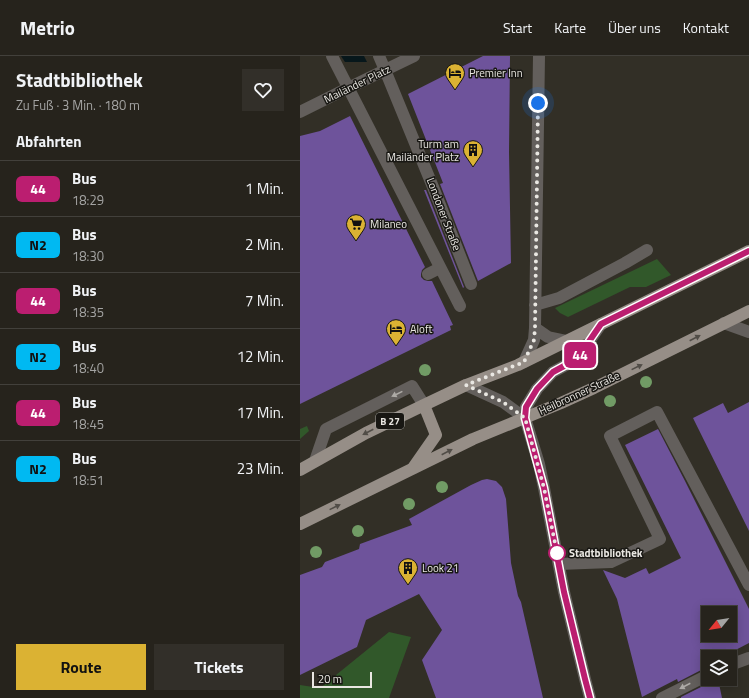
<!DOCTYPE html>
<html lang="de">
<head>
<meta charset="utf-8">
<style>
	body { margin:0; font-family:"Titillium Web",sans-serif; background:#322f29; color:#f1f3f6; height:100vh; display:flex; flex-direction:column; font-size:15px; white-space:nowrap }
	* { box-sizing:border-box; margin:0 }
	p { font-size:13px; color:#a4a4a3 }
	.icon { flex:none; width:22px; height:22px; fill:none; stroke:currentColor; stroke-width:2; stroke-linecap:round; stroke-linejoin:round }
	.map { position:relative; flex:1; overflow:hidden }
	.sheet { display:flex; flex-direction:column; background:#26231c; width:300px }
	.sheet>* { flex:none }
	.badge { padding:0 8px; border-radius:6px; font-size:14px; line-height:26px }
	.needle { width:26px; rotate:240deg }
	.tools { position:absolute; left:401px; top:550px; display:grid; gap:8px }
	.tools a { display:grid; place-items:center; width:36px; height:36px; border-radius:0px; background:#26231c; box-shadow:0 2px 10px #0003,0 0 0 1px #42403b; font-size:20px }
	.scale { position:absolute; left:12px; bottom:10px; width:60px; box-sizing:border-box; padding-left:4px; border:2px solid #e9e7e2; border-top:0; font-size:11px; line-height:14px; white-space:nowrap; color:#e9e7e2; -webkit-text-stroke:3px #181713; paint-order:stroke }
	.you { position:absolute; width:20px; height:20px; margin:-10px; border:3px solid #fff; border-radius:50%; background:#1a73e8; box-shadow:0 0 0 6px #1a73e833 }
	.map>.badge { position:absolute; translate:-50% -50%; box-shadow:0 0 0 2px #fff }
	h2 { padding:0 16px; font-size:15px; line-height:36px }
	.round { display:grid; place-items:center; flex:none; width:42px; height:42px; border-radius:0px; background:#322f29 }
	.headline { display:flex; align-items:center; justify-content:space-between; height:68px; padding:0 16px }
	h1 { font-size:19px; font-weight:700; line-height:30px }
	.action { display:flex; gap:8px; margin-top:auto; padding:8px 16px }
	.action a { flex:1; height:46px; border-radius:0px; background:#dbb233; color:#111; font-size:16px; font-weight:700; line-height:46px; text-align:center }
	.action a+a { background:#322f29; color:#f1f3f6 }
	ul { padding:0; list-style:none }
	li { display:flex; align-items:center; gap:12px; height:56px; padding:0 16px; border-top:1px solid #42403b }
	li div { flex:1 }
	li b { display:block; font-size:15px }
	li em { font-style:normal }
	li .badge { min-width:44px; font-weight:700; text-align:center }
	header { display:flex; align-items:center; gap:24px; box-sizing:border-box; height:56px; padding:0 20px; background:#26231c; border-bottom:1px solid #42403b }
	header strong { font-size:19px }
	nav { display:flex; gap:22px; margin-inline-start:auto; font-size:14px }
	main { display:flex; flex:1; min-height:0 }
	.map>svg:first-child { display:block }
</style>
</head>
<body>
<header>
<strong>Metrio</strong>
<nav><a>Start</a><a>Karte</a><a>Über uns</a><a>Kontakt</a></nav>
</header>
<main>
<section class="sheet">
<div class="headline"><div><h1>Stadtbibliothek</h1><p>Zu Fuß · 3 Min. · 180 m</p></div><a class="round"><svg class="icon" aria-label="heart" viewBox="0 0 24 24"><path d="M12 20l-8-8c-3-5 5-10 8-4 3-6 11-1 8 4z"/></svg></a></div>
<h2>Abfahrten</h2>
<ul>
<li><span class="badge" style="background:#bb1e70;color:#fff">44</span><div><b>Bus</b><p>18:29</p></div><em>1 Min.</em></li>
<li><span class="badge" style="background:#00b9f2;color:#111">N2</span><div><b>Bus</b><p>18:30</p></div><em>2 Min.</em></li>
<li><span class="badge" style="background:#bb1e70;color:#fff">44</span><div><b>Bus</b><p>18:35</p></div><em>7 Min.</em></li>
<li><span class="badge" style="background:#00b9f2;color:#111">N2</span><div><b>Bus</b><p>18:40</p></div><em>12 Min.</em></li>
<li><span class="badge" style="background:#bb1e70;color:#fff">44</span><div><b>Bus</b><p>18:45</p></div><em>17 Min.</em></li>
<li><span class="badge" style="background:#00b9f2;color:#111">N2</span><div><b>Bus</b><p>18:51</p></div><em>23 Min.</em></li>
</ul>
<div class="action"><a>Route</a><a>Tickets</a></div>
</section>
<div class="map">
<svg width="449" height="642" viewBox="0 0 449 642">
	<rect width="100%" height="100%" fill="#322f26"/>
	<!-- green -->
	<path fill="#31582a" d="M357 203 371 219 346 231H330L268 261 260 257 255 252Z
		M7 370 9 375 0 383V373Z
		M89 576 111 581 89 642H0V629L20 632Z"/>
	<!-- water -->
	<path fill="#07171b" d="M41 0H64L67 6H45Z"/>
	<!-- building -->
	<path fill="#6e539b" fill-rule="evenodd" d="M183 0H210L209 96 211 207 178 225 140 128 143 127 108 38Z
		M50 60 125 211 122 214 121 218V221L124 224 128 225H132L153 269 150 270 151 274 0 348V80L20 75Z
		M124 134H126L164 231 163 232Z
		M449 346V475L393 362 423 347 428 357Z
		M358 373 385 425 449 553V587L422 601H408V612H405L378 626 377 623 342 641 317 543 303 514 325 522 346 512 349 518 381 502 325 389ZM408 557H430V579H408Z
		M187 423 196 425 202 431 206 443 211 507 218 540 221 546 243 642H136L122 604 142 574 119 538 66 564 57 591 0 619V519L22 511 25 506 59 493 60 488 112 469 109 463 171 429 182 424Z
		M414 623H418L422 642H381V641L411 626Z"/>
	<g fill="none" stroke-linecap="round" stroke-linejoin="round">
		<!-- minor -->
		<path stroke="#635f5c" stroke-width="12" d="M32 0 160 250
			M79 0 85 14 133 131 171 228
			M0 56 48 32 114 0
			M128 218 140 212
			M235 249 259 242 325 207 347 194
			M424 267 449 276
			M235 272 248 281 267 285
			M224 306 234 284 235 272 239 0
			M166 329 203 346 225 362
			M15 405 26 373 112 330 124 349
			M259 508 311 506 360 483 310 380 357 356 449 529
			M430 609 449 602
			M290 642 285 623 264 536 244 432 239 408 225 362 226 351 237 333 253 316 277 303 301 268
			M362 642 408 619"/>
		<!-- major -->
		<path stroke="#968e87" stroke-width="12" d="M113 412 136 379 124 349
			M0 414 66 377 124 349 166 329 218 309 449 195
			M0 468 173 383 261 347 294 332 449 255"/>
	</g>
	<!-- trees -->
	<g fill="#719b65">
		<circle cx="125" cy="314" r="6"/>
		<circle cx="346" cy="326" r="6"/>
		<circle cx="310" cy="345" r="6"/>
		<circle cx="142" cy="431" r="6"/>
		<circle cx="109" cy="448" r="6"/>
		<circle cx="58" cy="475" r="6"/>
		<circle cx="16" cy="496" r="6"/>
	</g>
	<!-- one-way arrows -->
	<defs><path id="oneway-solid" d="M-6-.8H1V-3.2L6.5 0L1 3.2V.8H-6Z"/></defs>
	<g fill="#514d47">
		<use href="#oneway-solid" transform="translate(395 282) rotate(-27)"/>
		<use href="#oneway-solid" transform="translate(337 311) rotate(-26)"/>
		<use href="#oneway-solid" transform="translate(68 376) rotate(153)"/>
		<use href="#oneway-solid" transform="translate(147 396) rotate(-27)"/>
		<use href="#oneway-solid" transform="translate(35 451) rotate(-26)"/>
	</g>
	<g fill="#adaaa6">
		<use href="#oneway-solid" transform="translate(97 338) rotate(154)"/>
		<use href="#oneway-solid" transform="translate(385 630) rotate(153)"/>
	</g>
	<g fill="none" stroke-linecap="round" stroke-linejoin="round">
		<defs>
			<path id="line" d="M290 642 285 623 264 536 244 432 225 362 226 351 237 333 253 316 277 303 301 268 449 195"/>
		</defs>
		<!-- line casing -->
		<use href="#line" stroke="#fff" stroke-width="9"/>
		<!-- line -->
		<use href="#line" stroke="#bb1e70" stroke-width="6"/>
		<!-- walk -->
		<path stroke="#e9e7e2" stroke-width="4" stroke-dasharray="0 7.2" d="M238 47 235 272 234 284 224 306 166 329 203 346 225 362 244 432 257 497"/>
	</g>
	<!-- icons -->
	<defs>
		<symbol id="hotel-pin" viewBox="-11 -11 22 30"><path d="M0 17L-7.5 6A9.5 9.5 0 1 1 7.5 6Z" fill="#dbb233" stroke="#181713"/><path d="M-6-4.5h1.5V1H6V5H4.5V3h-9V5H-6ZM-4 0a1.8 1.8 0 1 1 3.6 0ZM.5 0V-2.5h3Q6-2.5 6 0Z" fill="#111"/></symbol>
		<symbol id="building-pin" viewBox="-11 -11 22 30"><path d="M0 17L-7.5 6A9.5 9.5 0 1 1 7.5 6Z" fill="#dbb233" stroke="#181713"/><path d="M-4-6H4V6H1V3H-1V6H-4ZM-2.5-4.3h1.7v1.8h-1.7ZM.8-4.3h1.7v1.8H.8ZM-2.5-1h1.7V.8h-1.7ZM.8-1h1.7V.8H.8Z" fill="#111"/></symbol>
		<symbol id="supermarket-pin" viewBox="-11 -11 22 30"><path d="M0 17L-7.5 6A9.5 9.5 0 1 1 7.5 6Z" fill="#dbb233" stroke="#181713"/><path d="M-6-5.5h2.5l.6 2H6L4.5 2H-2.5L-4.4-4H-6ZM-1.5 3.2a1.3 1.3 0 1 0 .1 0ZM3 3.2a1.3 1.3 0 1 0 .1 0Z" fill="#111"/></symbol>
	</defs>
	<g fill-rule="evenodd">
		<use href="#hotel-pin" x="144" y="6" width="22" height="30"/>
		<use href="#building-pin" x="162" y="83" width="22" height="30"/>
		<use href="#supermarket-pin" x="45" y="157" width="22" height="30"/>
		<use href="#hotel-pin" x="85" y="262" width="22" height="30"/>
		<use href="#building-pin" x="97" y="501" width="22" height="30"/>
	</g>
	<!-- markers -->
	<circle fill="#fff" stroke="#bb1e70" stroke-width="2" cx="257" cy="497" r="8"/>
	<g text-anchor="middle" stroke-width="3" stroke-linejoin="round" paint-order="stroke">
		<!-- shield labels -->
		<rect fill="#181713" stroke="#aaa9a4" stroke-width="1" x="76" y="357" width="28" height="16" rx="3"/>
		<g font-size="10" font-weight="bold" fill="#e9e7e2">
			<text x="90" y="369">B 27</text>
		</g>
		<!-- poi labels -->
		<g font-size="11" fill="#e9e7e2" stroke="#181713" text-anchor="start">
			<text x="169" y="21">Premier Inn</text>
			<text x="159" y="92" text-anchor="end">Turm am<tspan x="159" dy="13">Mailänder Platz</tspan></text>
			<text x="70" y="172">Milaneo</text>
			<text x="110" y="277">Aloft</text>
			<text x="122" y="516">Look 21</text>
		</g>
		<!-- street labels -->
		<g font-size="11" fill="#e9e7e2" stroke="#181713">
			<text transform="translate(57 28) rotate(-26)" y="4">Mailänder Platz</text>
			<text transform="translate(144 158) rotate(69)" y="4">Londoner Straße</text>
			<text transform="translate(279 337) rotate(-25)" y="4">Heilbronner Straße</text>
		</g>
		<!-- stop labels -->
		<g font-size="11" font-weight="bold" fill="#e9e7e2" stroke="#181713" text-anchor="start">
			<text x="269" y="501">Stadtbibliothek</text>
		</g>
	</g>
</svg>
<div class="tools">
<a><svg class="needle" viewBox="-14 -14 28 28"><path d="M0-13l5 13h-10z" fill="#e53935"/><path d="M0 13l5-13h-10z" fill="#a4a4a3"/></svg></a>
<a><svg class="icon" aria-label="layers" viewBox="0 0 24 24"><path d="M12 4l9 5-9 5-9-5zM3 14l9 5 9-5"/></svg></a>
</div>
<div class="scale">20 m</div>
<div class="you" style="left:238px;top:47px"></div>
<b class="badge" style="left:280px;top:299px;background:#bb1e70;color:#fff">44</b>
</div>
</main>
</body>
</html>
